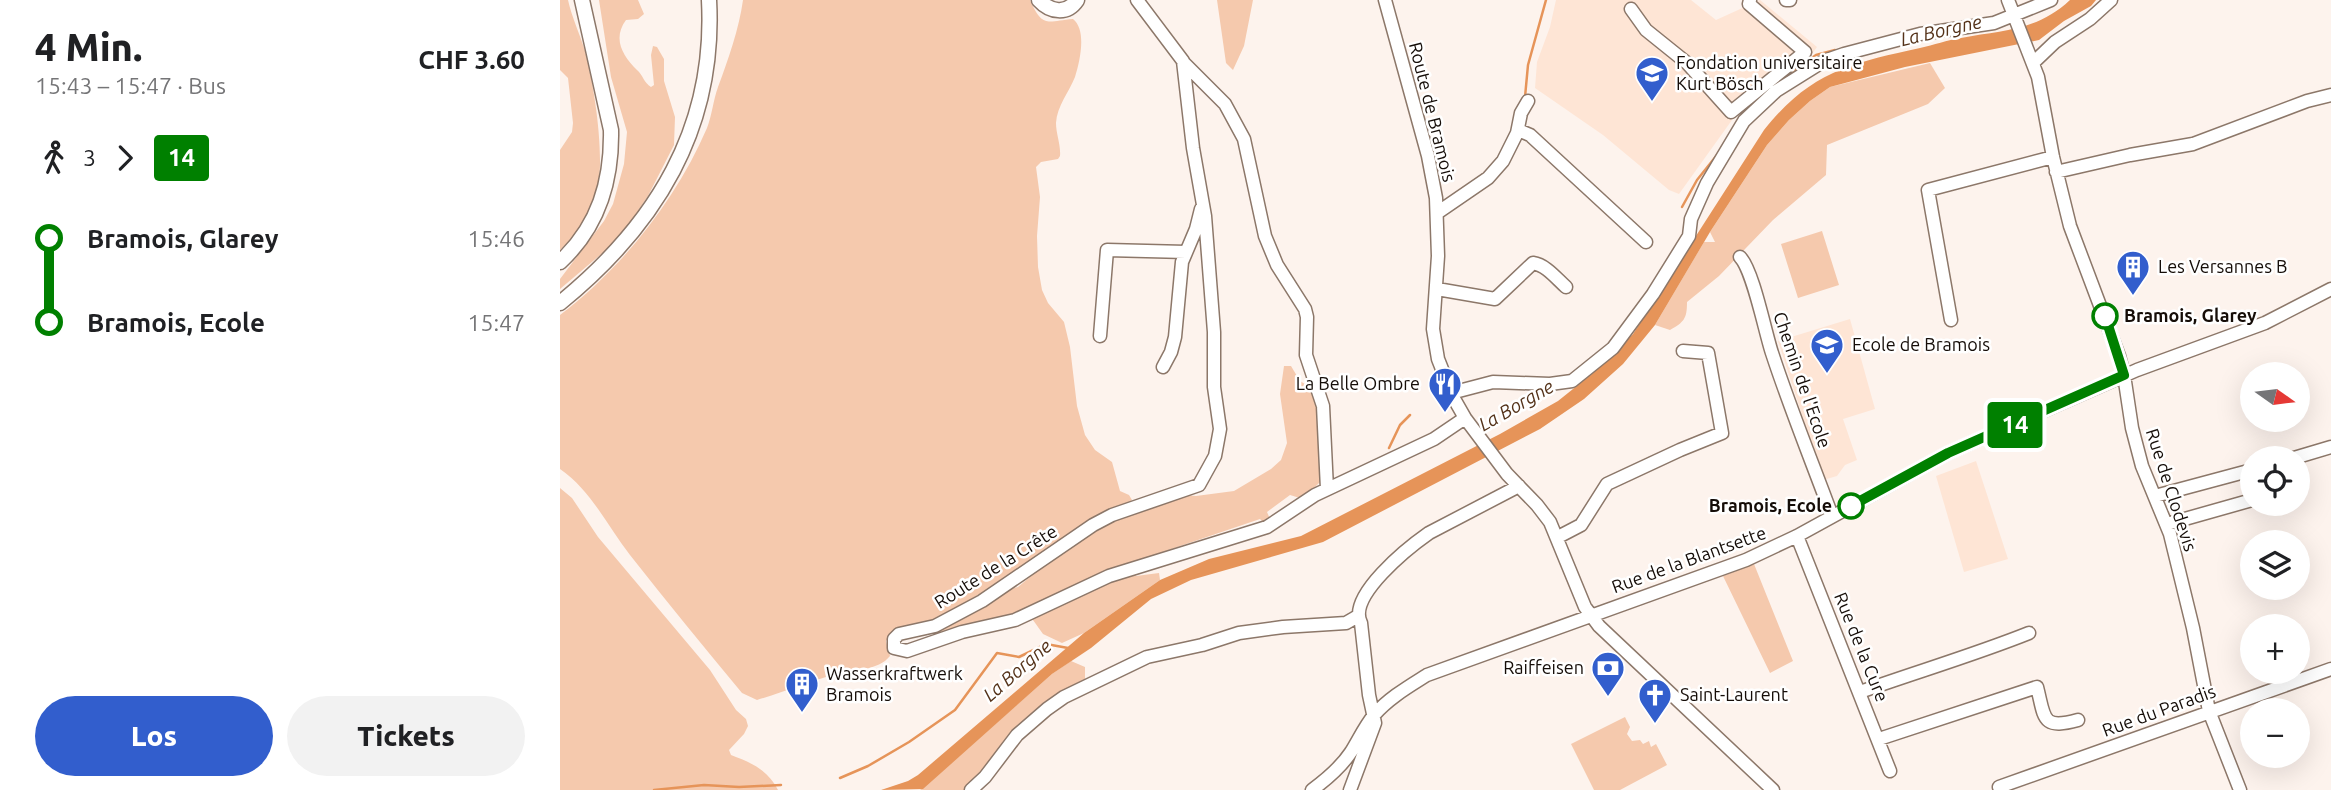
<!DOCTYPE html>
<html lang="de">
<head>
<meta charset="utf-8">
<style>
	body { margin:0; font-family:Ubuntu,sans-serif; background:#f2f2f2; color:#202124; height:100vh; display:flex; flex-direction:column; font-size:26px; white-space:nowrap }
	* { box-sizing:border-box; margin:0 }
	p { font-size:23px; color:#757577 }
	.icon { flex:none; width:38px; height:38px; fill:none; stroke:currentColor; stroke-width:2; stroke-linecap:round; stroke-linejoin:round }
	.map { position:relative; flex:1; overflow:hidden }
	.details { display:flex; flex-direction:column; background:#fff; width:560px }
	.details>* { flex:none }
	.badge { padding:0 14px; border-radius:5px; font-size:24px; line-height:46px }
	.needle { width:46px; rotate:104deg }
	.fabs { position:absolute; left:1680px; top:362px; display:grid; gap:14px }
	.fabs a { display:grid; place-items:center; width:70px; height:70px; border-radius:50%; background:#fff; box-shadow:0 7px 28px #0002; font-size:35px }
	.map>.badge { position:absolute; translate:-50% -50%; box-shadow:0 0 0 4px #fff }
	.legs { display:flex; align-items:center; gap:10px; height:77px; padding:0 35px; font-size:23px }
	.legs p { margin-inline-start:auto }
	.headline { display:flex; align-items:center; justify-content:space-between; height:119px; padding:0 35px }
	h1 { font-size:38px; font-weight:800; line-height:52px }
	.cta { display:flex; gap:14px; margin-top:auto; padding:14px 35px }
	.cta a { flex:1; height:80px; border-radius:42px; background:#325ecd; color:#fff; font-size:28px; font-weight:800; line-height:80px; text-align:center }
	.cta a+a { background:#f2f2f2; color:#202124 }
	ul { padding:0 35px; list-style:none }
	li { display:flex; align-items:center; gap:24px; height:84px; font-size:26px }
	li i { display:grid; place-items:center; width:10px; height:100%; margin:0 9px; background:currentColor }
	li i::after { content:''; width:18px; height:18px; margin:-9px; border:5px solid; border-radius:50%; background:#fff }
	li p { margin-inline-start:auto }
	li:first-child i { background:linear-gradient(#0000 50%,currentColor 0) }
	li:last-child i { background:linear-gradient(currentColor 50%,#0000 0) }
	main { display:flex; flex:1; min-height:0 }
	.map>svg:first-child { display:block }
</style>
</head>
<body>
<main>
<section class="details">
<div class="headline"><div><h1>4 Min.</h1><p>15:43 – 15:47 · Bus</p></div><b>CHF 3.60</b></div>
<div class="legs"><svg class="icon" aria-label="walk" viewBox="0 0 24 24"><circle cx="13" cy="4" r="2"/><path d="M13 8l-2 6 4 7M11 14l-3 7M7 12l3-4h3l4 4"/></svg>3<svg class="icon" aria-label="forward" viewBox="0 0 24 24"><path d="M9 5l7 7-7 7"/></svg><b class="badge" style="background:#008000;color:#fff">14</b></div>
<ul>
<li><i style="color:#008000"></i><b>Bramois, Glarey</b><p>15:46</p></li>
<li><i style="color:#008000"></i><b>Bramois, Ecole</b><p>15:47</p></li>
</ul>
<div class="cta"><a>Los</a><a>Tickets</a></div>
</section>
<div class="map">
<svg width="1771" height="790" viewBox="0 0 1771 790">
	<rect width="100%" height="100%" fill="#fdf3ed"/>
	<!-- built -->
	<path fill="#fee5d5" d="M996 0H1131L1156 20 1200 0 1257 47 1252 54 1239 60 1177 113 1119 194 1109 190 1043 135 975 88 977 62 990 27Z
		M1290 319 1315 409 1283 419 1297 460 1285 465 1277 476 1263 480 1218 341Z
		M1416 461 1448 559 1404 572 1376 476Z"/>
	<!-- green -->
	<path fill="#f5c9ad" d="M0 0H8C12 18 20 34 25 51 35 89 47 166 35 202 28 220 13 237 0 250V150L12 132 13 123 8 78 0 70Z
		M39 0H78L84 14 78 19 66 20C52 39 63 56 77 70 83 75 84 83 91 87L94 85 91 55 93 46 97 47 104 59V81L115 117 114 145 88 196 59 239 0 289V279L44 221 53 204 64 164 67 132 51 77Z
		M183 0H470C483 29 487 21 513 19 527 30 520 61 515 77 509 92 497 106 496 123 496 134 501 145 500 156L498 159 481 162 476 167 480 197 477 236 478 267 482 290 488 303 504 322 510 347 517 406 525 435 535 450 552 462 560 491 569 495 572 500 566 505 538 515 451 575 373 622 336 629 326 641 330 656C318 671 294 669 277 674 250 681 224 692 197 700L182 693C144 647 107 602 70 555 48 527 31 490 0 469V315C62 268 116 200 147 128 152 115 153 101 158 87 168 60 179 29 183 0Z
		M657 0H693L684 46 673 70 666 63Z
		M1370 63 1385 88 1368 104 1267 145 1266 175 1213 220 1159 276 1127 302C1127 319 1124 322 1110 330L1095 325 1144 242H1155L1150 232 1207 145 1229 120 1250 101 1270 87Z
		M1262 231 1279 285 1238 298 1221 244Z
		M724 366H731L740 381 753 389 759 408 761 481 743 499 730 495 707 512 710 519 703 522 700 519 573 562 572 568 576 576 599 573 600 580 524 633 502 643 483 634 468 613H454L387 633 364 629 438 592 458 587 496 555 533 530 554 519 623 495 636 496 674 491 711 469 721 460 727 443 720 394Z
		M0 488 12 498 38 537 150 670 176 710 186 719 188 726 184 734 169 750 171 755C192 763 208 770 218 790H0Z
		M1194 564 1233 661 1210 673 1163 576Z
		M511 661 525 667V688L487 709 411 790H360L492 674Z
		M1065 717 1070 727 1067 734 1072 741 1080 740 1083 744 1089 741 1091 747 1096 744 1107 765 1060 790H1034L1011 744Z"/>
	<!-- water -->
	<path fill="#e69459" d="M1510 0H1536L1531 6 1504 21 1479 40 1345 67 1270 87 1250 101 1229 120 1207 145 1150 232 1095 325 1063 364 1024 399 980 429 763 542 631 580 591 599 531 648 492 674 363 789 321 790 348 781 358 775 524 633 600 580 649 559 741 536 940 434 998 401 1033 373 1073 334 1204 130C1250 72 1291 63 1360 48 1374 45 1387 40 1401 38 1443 30 1477 31 1510 0Z"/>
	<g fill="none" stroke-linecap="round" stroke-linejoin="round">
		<!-- stream -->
		<path stroke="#e69459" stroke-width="2.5" d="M1219 81 1256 55 1275 50
			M965 97 968 65 986 0
			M1184 114 1188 107 1206 91
			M1122 207 1137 180 1157 155
			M829 448 840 425 850 415
			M280 778 308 766 349 742 395 710 437 653 459 657 486 644 508 648
			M94 790 144 785 179 787 221 785"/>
		<defs>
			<path id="minor" d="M577 0 623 61 633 148 645 216 654 332V387L660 429 655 456 639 485 552 515 533 525 422 601 375 626 339 634 334 639V648L347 651 402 632 455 620 549 576 707 527 755 495 874 439 905 418
				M825 0 868 156 876 198 878 256 873 329 878 359 893 397 905 418 947 474 977 505 990 522 1025 607 1039 626 1213 790
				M1226 0H1230
				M1448 0 1478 77 1493 157 1510 226 1559 356 1564 375 1572 428 1582 466 1610 534 1633 628 1649 711 1680 790
				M1071 9 1086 30 1127 63 1171 112 1245 52 1189 4 1190 0
				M623 62 665 104 684 139 705 236 717 265 745 309 747 317 746 355 763 406 767 489
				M1473 63 1495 42 1530 19 1551 0
				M958 130 970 135 1086 242
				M1496 172 1570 155 1633 144 1747 101 1771 95
				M877 213 928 178 943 161 957 133 961 113 968 101
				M1180 257C1193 270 1205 332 1212 353 1230 408 1252 462 1272 516
				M877 289 935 299 973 263C986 265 996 278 1006 287
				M1391 320 1368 190 1493 157
				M540 336 547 250 626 252
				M603 367 611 352 615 337 622 262 636 229 641 209
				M891 393 933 382 990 384 1012 381 1053 348 1093 294 1129 236 1131 219 1147 183 1184 121 1216 91 1264 61 1284 54 1360 34 1434 23 1491 0
				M1734 458 1771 447
				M1595 496 1692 470
				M1607 524 1692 500
				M1237 536 1330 771
				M998 537 1021 525 1047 484 1120 450 1162 433 1148 353 1123 351
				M1300 692C1356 672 1414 655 1469 633
				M1319 739 1477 687C1485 718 1481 730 1518 720
				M1439 787 1771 669
				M411 790 425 777 457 735 487 709 504 697 587 657 642 645 679 633 723 627 786 623 798 616
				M752 790C767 779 781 767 791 752 799 739 805 726 814 715 829 698 848 687 867 675L1186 560 1237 536 1388 453 1577 370 1705 323 1771 289
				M790 790 815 723 809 695 801 623C787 596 849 547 869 533L959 486"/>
			<path id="major" d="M479 0C490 12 507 15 517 0
				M0 262C39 226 52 181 51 130L22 0
				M0 303C96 225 156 128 149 0"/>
		</defs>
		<!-- minor casing -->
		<use href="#minor" stroke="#8c7769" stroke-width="15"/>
		<!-- major casing -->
		<use href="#major" stroke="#8c7769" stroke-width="17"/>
		<!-- minor -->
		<use href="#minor" stroke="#fff" stroke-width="12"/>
		<!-- major -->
		<use href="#major" stroke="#fff" stroke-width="14"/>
	</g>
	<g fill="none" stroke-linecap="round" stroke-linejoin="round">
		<defs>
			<path id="line-1" d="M1291 506 1388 453 1564 375 1545 316"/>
		</defs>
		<!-- line-1 casing -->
		<use href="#line-1" stroke="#fff" stroke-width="16"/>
		<!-- line-1 -->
		<use href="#line-1" stroke="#008000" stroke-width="10"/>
	</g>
	<!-- icons -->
	<defs>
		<symbol id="university-pin" viewBox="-11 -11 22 30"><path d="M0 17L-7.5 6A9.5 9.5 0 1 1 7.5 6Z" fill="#325ecd" stroke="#fff"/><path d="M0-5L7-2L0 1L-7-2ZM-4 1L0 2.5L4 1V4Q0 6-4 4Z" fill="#fff"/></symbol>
		<symbol id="building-pin" viewBox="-11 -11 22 30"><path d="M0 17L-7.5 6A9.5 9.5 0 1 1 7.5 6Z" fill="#325ecd" stroke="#fff"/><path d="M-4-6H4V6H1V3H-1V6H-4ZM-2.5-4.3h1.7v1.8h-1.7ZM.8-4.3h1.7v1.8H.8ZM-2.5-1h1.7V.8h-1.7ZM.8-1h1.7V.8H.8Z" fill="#fff"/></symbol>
		<symbol id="school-pin" viewBox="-11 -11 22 30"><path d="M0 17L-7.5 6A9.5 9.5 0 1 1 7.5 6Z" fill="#325ecd" stroke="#fff"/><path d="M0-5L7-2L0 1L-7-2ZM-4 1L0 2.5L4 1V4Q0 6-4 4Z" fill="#fff"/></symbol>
		<symbol id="restaurant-pin" viewBox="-11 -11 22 30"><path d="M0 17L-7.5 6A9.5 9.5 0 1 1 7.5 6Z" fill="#325ecd" stroke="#fff"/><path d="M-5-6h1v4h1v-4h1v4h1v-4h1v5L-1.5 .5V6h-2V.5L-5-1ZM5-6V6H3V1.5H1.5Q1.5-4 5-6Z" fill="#fff"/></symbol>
		<symbol id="bank-pin" viewBox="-11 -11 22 30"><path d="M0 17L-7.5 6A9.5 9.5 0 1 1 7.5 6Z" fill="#325ecd" stroke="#fff"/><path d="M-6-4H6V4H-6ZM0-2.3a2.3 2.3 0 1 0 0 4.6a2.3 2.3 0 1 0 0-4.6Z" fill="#fff"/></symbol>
		<symbol id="church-pin" viewBox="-11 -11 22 30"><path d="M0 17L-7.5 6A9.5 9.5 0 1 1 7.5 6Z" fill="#325ecd" stroke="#fff"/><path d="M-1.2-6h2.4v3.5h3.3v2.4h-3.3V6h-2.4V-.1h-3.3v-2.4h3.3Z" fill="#fff"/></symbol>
	</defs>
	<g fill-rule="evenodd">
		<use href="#university-pin" x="1073" y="54" width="38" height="52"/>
		<use href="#building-pin" x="1554" y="248" width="38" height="52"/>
		<use href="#school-pin" x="1248" y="326" width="38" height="52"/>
		<use href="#restaurant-pin" x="866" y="365" width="38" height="52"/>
		<use href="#bank-pin" x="1029" y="649" width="38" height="52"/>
		<use href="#building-pin" x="223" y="665" width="38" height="52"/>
		<use href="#church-pin" x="1076" y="676" width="38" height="52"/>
	</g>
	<!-- markers -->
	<g fill="#fff" stroke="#008000" stroke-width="3.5">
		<circle cx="1545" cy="316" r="12"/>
		<circle cx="1291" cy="506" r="12"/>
	</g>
	<g text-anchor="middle" stroke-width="5" stroke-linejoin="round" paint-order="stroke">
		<!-- poi labels -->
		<g font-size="18" fill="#150d08" stroke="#fff" text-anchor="start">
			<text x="1116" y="69">Fondation universitaire<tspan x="1116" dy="21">Kurt Bösch</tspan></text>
			<text x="1598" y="273">Les Versannes B</text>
			<text x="1292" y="351">Ecole de Bramois</text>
			<text x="860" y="390" text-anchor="end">La Belle Ombre</text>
			<text x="1024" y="674" text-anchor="end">Raiffeisen</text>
			<text x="266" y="680">Wasserkraftwerk<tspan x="266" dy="21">Bramois</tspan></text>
			<text x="1120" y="701">Saint-Laurent</text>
		</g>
		<!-- street labels -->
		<g font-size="18" fill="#150d08" stroke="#fff">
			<text transform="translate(872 112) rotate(76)" y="6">Route de Bramois</text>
			<text transform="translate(1242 380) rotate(71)" y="6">Chemin de l'Ecole</text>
			<text transform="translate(1611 490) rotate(72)" y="6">Rue de Clodevis</text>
			<text transform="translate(1129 560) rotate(-20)" y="6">Rue de la Blantsette</text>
			<text transform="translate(436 567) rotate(-32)" y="6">Route de la Crête</text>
			<text transform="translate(1301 647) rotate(68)" y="6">Rue de la Cure</text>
			<text transform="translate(1599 711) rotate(-20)" y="6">Rue du Paradis</text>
		</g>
		<!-- stop labels -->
		<g font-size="18" font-weight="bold" fill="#150d08" stroke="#fff" text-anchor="start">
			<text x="1564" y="322">Bramois, Glarey</text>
			<text x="1272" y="512" text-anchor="end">Bramois, Ecole</text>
		</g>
		<!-- water labels -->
		<g font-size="19" font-style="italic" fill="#543219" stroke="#fff">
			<text transform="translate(1381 30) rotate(-13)" y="7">La Borgne</text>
			<text transform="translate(956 405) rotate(-30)" y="7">La Borgne</text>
			<text transform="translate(457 670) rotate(-41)" y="7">La Borgne</text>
		</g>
	</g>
</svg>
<div class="fabs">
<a><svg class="needle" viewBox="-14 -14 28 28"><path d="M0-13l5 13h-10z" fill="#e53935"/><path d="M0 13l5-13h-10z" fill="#757577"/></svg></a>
<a><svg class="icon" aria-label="locate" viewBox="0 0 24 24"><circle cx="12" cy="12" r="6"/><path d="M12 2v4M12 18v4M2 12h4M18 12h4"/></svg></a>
<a><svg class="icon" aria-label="layers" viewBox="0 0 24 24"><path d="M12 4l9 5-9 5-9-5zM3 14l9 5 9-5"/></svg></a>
<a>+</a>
<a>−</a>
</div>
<b class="badge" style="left:1455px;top:425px;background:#008000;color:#fff">14</b>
</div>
</main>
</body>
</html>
